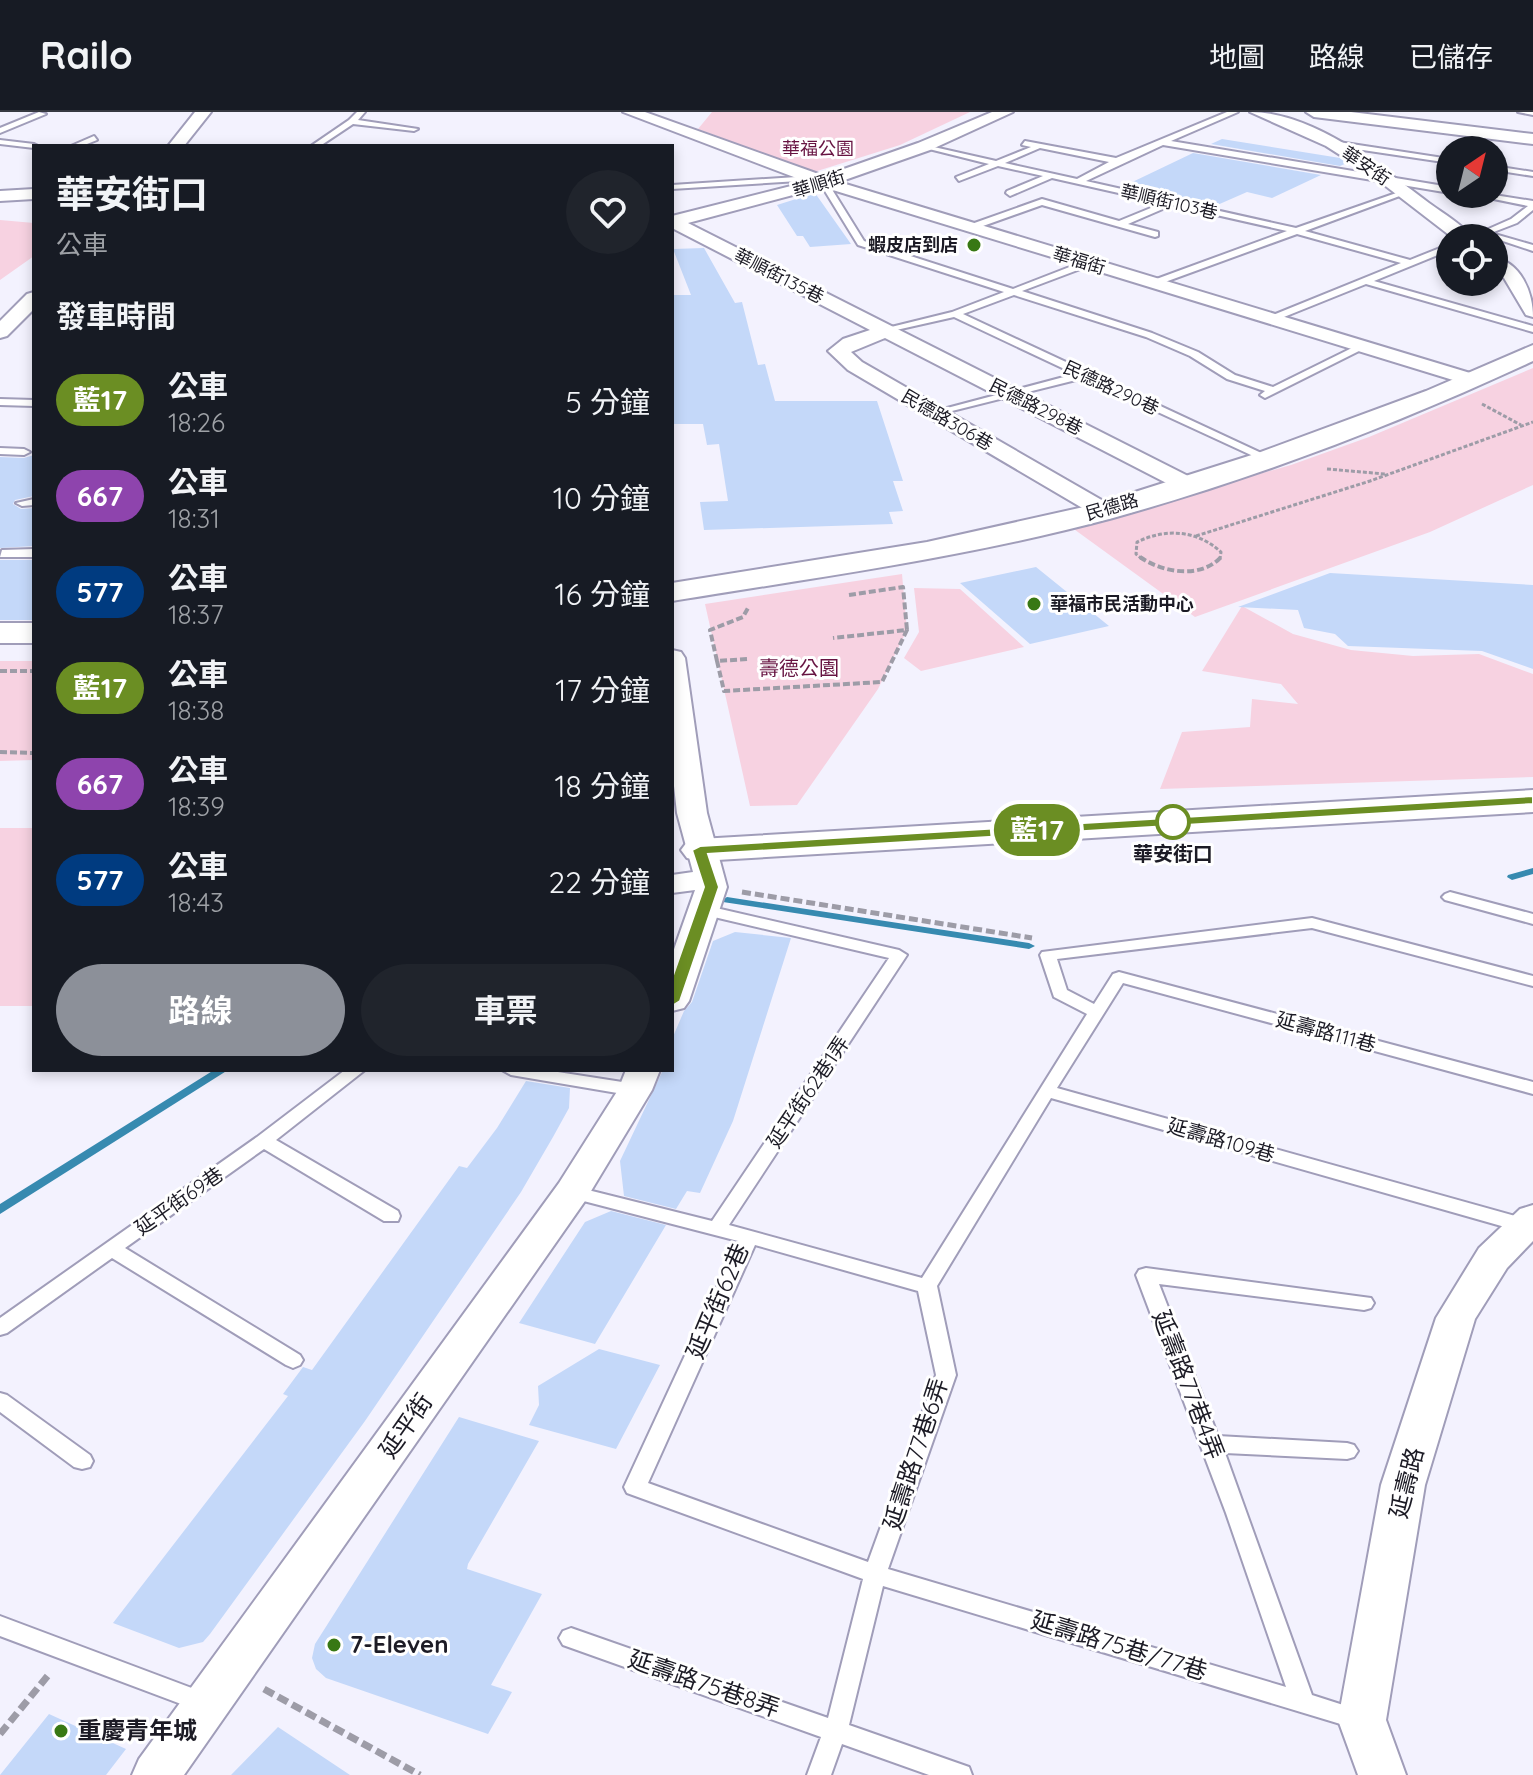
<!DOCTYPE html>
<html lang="zh-TW">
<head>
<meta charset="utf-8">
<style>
	body { margin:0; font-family:Quicksand,"Noto Sans TC",sans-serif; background:#20242c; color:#f1f3f6; height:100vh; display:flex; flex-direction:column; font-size:30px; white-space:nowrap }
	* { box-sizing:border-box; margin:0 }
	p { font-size:26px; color:#9ea1a6 }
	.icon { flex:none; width:44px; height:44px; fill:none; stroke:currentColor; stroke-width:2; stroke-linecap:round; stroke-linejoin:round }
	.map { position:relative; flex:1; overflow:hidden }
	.drawer { position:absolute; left:32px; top:32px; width:642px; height:928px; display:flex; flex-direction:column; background:#171b24; border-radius:0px; box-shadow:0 4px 12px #0003 }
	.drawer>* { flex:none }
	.badge { padding:0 16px; border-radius:26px; font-size:28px; line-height:52px }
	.needle { width:52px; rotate:35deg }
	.controls { position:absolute; left:1436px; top:24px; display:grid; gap:16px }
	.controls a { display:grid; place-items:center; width:72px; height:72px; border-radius:50%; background:#171b24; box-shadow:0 4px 12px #0003; font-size:40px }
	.map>.badge { position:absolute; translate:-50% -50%; box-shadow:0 0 0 4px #fff }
	h2 { padding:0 24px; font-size:30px; line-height:72px }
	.round { display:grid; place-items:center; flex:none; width:84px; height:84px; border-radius:42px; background:#20242c }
	.head { display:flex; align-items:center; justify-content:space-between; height:136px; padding:0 24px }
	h1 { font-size:38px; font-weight:700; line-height:60px }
	.action { display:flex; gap:16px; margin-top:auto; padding:16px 24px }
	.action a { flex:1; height:92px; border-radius:48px; background:#8c9099; color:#fff; font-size:32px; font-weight:700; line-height:92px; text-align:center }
	.action a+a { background:#20242c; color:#f1f3f6 }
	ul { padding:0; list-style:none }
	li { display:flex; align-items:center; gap:24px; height:96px; padding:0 24px }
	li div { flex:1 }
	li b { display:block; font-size:30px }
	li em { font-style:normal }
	li .badge { min-width:88px; font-weight:700; text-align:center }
	header { display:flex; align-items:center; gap:48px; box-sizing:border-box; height:112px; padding:0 40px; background:#171b24; border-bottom:2px solid #363941 }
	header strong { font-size:38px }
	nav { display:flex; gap:44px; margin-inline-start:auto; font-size:28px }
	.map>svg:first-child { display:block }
</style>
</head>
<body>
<header>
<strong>Railo</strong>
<nav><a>地圖</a><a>路線</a><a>已儲存</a></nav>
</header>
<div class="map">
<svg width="1533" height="1663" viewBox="0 0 1533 1663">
	<rect width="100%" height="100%" fill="#f3f2fe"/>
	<!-- green -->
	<path fill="#f7d2e1" d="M712 0H970L900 33 814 60 698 17Z
		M0 108 34 111V144L0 168Z
		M1533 256V373L1430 420 1195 505 1071 415 1291 353 1369 325Z
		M902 462 907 518 878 577 797 693 750 694 705 492Z
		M914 476 960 477 1024 535 921 559 904 546 919 520Z
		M1242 494 1293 522 1351 538 1413 544 1479 542 1533 562V665L1160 677 1182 620 1250 615 1252 587 1298 592 1281 572 1202 559Z
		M0 549H34V648L0 649Z
		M0 716H34V894H0Z"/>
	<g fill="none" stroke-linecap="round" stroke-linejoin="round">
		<!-- stream -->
		<path fill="#378ab0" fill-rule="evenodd" d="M1533 756V762L1512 768 1507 765 1508 763Z
			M727 785 1029 831 1035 834 1029 837 723 790 722 788Z
			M214 958H228L0 1102V1092Z"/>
	</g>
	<!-- building -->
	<path fill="#c4d8f9" d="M1222 27 1340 46 1347 51 1340 54 1211 32Z
		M1193 41 1321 63 1272 86 1247 80 1215 94 1124 74Z
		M815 81 851 132 810 135 803 124H797L777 93Z
		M704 136 735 191 742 190 758 253 765 252 775 289H877L903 369H893L903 399 889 400 893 412 704 418 700 390 728 389 719 332 707 333 703 312H672V183H691L673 137Z
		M34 343V384L15 388 13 392 21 397 34 396V434L0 436V345L24 346Z
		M0 448H34V508H0Z
		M1036 455 1109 514 1030 532 960 471Z
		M1330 461 1533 473V557L1482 539 1348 534 1335 522 1304 516 1298 498 1238 495Z
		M735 820 791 826 733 1009 700 1081 687 1079 676 1097 624 1084 620 1049 663 958H672V927L684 899 692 890 713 829Z
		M526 969 570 976 569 996 553 1025 521 1080 365 1309 210 1522 203 1530 179 1536 113 1511 288 1284 283 1282 303 1255 312 1258 459 1054 467 1056 497 1016Z
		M611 1099 666 1113 595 1232 519 1211 585 1110Z
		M599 1237 660 1253 616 1337 529 1313 539 1293 538 1274Z
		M459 1305 539 1329 468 1452 467 1457 542 1482 491 1573 512 1580 488 1622 326 1566 316 1557 312 1546 315 1532Z
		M49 1602 126 1637 106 1663H0Z
		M278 1615 350 1663H231Z"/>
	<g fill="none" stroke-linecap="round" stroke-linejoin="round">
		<defs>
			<path id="service" d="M39 0 46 2 0 21V16Z
				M357 0H365L358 8 418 17 414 19 353 12 320 34H311L349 8Z
				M1227 0H1238L1171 29 1450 75V81L1163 33 1086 69 1296 116 1405 78V82L1305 119 1410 148 1450 132V138L1374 169 1533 214V220L1366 172 1274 209H1268V205L1401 151 1297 122 1154 174 1151 173V169L1287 119 1172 93 1128 112 1158 120V124L1155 125 1042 93 969 119 966 118V114L1042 87 1119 109 1163 91 1052 66 1010 84 1006 81 1007 79 1043 64 998 54 959 69 956 65 989 52 921 35 925 33 996 49 1031 35 1022 33 1025 29 1116 46ZM1040 36 1109 50 1077 67 1005 51Z
				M1518 0H1533V3Z
				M94 24 97 28 82 34H71Z
				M0 28 34 32 38 34H34V36L0 32Z
				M1332 29 1450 47V51L1329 33Z
				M1494 54 1533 60V64L1494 58Z
				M812 64 815 68 672 77V73Z
				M824 69 828 71 864 129 1013 177 1085 149H1091V153L1022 179 1152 221 1198 240 1235 263 1273 275 1360 232 1369 234 1265 286 1260 283 1265 279 1227 267 1190 244 1146 225 1014 183 963 202 1274 347 1264 349 1084 266 932 304V300L1075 262 954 205 883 221V217L952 200 1004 180 858 133 820 71Z
				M1469 82H1488L1533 89V98L1517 111 1491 121 1533 133V139L1494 126H1468L1511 107 1528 94Z
				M0 287 34 288V294L0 293Z
				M0 336 24 337 30 340 24 343 0 342Z
				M34 387V393L22 394 16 391Z
				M34 437V445H0L2 438Z
				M1450 780 1533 802V812L1445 788 1442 785 1445 782Z
				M703 793 899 838 907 843 729 1113 922 1166 1087 902 1054 885 1040 843 1042 840 1312 806 1533 864V874L1312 816 1057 847 1067 878 1094 892 1113 862 1119 860 1533 970V982L1123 871 1057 976 1533 1109V1118L1526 1121 1051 986 937 1174 956 1263 888 1457 1286 1575 1226 1401 1136 1163 1139 1158 1146 1156 1371 1186 1374 1191 1371 1196 1364 1198 1159 1172 1218 1324 1347 1331 1354 1333 1358 1339 1354 1345 1347 1347 1225 1341 1312 1583 1365 1600 1369 1607 1365 1614 1357 1617 883 1474 849 1613 969 1655 972 1663H929L842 1632 831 1663H807L821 1625 563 1533 559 1526 563 1519 571 1516 828 1606 863 1467 627 1381 624 1375 738 1129 572 1086 565 1084 563 1080 565 1076 572 1074 712 1109 889 846 697 801 695 798 697 795ZM755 1133 918 1179 936 1263 868 1450 648 1371Z
				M345 958H365L276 1028 398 1099 400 1104 398 1109H384L264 1037 125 1136 300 1243 303 1248 300 1253 293 1256 286 1253 112 1146 7 1221 0 1223V1206L257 1025Z
				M502 958H545L635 972 644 978 635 984 511 963Z
				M0 1281 7 1283 90 1343 93 1349 90 1355 82 1357 74 1355 0 1300Z
				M0 1504 213 1584 217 1591 213 1598 205 1601 0 1524Z"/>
			<path id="minor" d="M195 0H211L184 34H168Z
				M623 0H645L824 64 918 31 992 0H1013L930 38 839 70 1480 264 1483 268 1473 274 1466 272 823 75 688 111 1194 367 1197 372 1194 377H1178L885 226 851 240 862 250 1112 394 1116 399 1112 404H1096L848 258 828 239 843 227 870 218 672 116V104L807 70Z
				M1250 0C1313 0 1381 55 1429 91 1444 102 1462 112 1473 126H1453L1370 62 1326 34Z
				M1306 0H1351L1533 22V32L1314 5Z
				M34 77V87L0 89V79Z
				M1494 145C1521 151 1533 180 1533 205L1526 203 1504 166 1494 159Z
				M34 180V197L7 224 0 226V209L27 182Z
				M672 538 681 540 685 546 707 701 727 775 689 889 684 896 672 899V843L695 778 672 781V763L693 760 677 701 672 656Z
				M626 958H660L652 978 585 1089 184 1663H132L139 1647 559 1071 618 978Z
				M1533 1093V1129L1507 1156 1475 1207 1425 1373 1386 1608 1406 1663H1358L1338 1608 1381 1373 1436 1206 1479 1136 1520 1097Z"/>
			<path id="tertiary" d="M1533 233V249C1398 312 1256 366 1113 406 968 445 819 465 672 489V471L927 430 1097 392 1258 341 1426 279Z
				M0 511H34V531H0Z
				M1533 678V700L700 749 687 746 681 738 687 730 700 727Z"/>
		</defs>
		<!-- service casing -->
		<use href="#service" stroke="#a09db9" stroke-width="4"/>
		<!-- minor casing -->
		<use href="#minor" stroke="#a09db9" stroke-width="4"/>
		<!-- tertiary casing -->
		<use href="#tertiary" stroke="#a09db9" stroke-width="4"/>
		<!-- path-far3 -->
		<path stroke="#9d9ca7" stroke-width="3" stroke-dasharray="4 2" stroke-linecap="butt" d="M1482 292 1521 313
			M1327 357 1385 362
			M1196 424 1370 369 1533 310
			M1142 447 1136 442 1137 430C1166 416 1197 418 1221 440L1220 447"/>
		<!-- path-far2 -->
		<path stroke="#9d9ca7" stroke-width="4" stroke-dasharray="7 3" stroke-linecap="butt" d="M1140 445C1163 461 1201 467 1221 445
			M849 483 903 475 907 518
			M747 547 717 549 724 579 882 570 907 518 833 526
			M717 549 710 518 743 505 748 496
			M0 559H34
			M0 640 34 641"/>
		<!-- path-far1 -->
		<path stroke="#9d9ca7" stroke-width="5" stroke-dasharray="9 4" stroke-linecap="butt" d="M742 780 1032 826"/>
		<!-- path -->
		<path stroke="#9d9ca7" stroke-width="7" stroke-dasharray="11 5" stroke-linecap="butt" d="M264 1577 420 1663
			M0 1622 50 1561"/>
		<!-- service -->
		<use href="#service" fill="#fff" fill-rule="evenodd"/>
		<!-- minor -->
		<use href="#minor" fill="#fff" fill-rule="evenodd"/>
		<!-- tertiary -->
		<use href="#tertiary" fill="#fff" fill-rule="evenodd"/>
	</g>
	<!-- line -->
	<path fill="#6b8e23" stroke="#fff" stroke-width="2" d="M1533 684V692L708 742 719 775 680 889 672 894 664 889 704 775 692 738 700 734Z"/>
	<!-- markers -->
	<g fill="#387814" stroke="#fff" stroke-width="3">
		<circle cx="974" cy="133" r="8"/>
		<circle cx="1034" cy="492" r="8"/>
		<circle cx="334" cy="1533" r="8"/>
		<circle cx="61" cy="1619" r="8"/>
	</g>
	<circle fill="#fff" stroke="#6b8e23" stroke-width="4" cx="1173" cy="710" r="16"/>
	<g text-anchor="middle" stroke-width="6" stroke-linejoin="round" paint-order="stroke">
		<!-- far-park labels -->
		<g font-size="18" fill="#671442" stroke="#fff">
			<text x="818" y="43">華福公園</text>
		</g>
		<!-- far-street labels -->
		<g font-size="18" fill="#1c1b25" stroke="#fff">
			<text transform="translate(1366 54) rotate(34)" y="6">華安街</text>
			<text transform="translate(819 72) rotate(-17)" y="6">華順街</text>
			<text transform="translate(1169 90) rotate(13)" y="6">華順街103巷</text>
			<text transform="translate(1079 149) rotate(17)" y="6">華福街</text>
			<text transform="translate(779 164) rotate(27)" y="6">華順街135巷</text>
			<text transform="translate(1111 276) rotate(25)" y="6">民德路290巷</text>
			<text transform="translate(1036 295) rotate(27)" y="6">民德路298巷</text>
			<text transform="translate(947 308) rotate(30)" y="6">民德路306巷</text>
			<text transform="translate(1112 395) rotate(-16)" y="6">民德路</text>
		</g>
		<!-- far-poi labels -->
		<g font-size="18" font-weight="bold" fill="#1c1b25" stroke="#fff" text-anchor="end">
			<text x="958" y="139">蝦皮店到店</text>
			<text x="1050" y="498" text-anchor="start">華福市民活動中心</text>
		</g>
		<!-- park labels -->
		<g font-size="20" fill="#671442" stroke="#fff">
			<text x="799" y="563">壽德公園</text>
		</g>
		<!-- stop labels -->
		<g font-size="20" font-weight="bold" fill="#1c1b25" stroke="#fff">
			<text x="1173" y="749">華安街口</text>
		</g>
		<!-- street labels -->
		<g font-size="20" fill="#1c1b25" stroke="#fff">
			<text transform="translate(1326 920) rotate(15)" y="7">延壽路111巷</text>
			<text transform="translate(808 980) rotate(-56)" y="7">延平街62巷1弄</text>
			<text transform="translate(1221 1028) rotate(16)" y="7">延壽路109巷</text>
			<text transform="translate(179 1089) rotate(-35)" y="7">延平街69巷</text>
		</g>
		<!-- near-street labels -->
		<g font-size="24" fill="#1c1b25" stroke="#fff">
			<text transform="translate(718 1189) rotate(-67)" y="8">延平街62巷</text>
			<text transform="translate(1188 1273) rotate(69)" y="8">延壽路77巷4弄</text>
			<text transform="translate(406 1314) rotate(-55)" y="8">延平街</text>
			<text transform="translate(916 1342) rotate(-72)" y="8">延壽路77巷6弄</text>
			<text transform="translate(1407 1371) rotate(-76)" y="8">延壽路</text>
			<text transform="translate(1119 1534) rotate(17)" y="8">延壽路75巷/77巷</text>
			<text transform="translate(704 1572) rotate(19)" y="8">延壽路75巷8弄</text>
		</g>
		<!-- near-poi labels -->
		<g font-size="24" font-weight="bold" fill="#1c1b25" stroke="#fff" text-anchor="start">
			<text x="350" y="1541">7-Eleven</text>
			<text x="77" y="1627">重慶青年城</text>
		</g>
	</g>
</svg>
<div class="controls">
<a><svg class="needle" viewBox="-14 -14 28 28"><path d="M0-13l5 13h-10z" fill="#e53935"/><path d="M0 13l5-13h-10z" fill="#9ea1a6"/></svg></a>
<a><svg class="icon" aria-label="locate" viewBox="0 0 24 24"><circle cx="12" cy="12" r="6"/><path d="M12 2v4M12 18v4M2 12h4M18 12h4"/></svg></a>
</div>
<b class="badge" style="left:1037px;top:718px;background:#6b8e23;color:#fff">藍17</b>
<section class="drawer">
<div class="head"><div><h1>華安街口</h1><p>公車</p></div><a class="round"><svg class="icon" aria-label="heart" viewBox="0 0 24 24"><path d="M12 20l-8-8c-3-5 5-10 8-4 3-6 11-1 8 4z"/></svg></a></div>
<h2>發車時間</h2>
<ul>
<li><span class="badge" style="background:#6b8e23;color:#fff">藍17</span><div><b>公車</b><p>18:26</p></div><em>5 分鐘</em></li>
<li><span class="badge" style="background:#8e44ad;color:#fff">667</span><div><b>公車</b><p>18:31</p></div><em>10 分鐘</em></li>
<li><span class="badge" style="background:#003b80;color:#fff">577</span><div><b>公車</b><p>18:37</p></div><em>16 分鐘</em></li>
<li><span class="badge" style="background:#6b8e23;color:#fff">藍17</span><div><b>公車</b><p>18:38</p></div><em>17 分鐘</em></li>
<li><span class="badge" style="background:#8e44ad;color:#fff">667</span><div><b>公車</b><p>18:39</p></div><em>18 分鐘</em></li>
<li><span class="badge" style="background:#003b80;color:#fff">577</span><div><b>公車</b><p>18:43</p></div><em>22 分鐘</em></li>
</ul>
<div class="action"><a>路線</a><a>車票</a></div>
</section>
</div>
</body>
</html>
